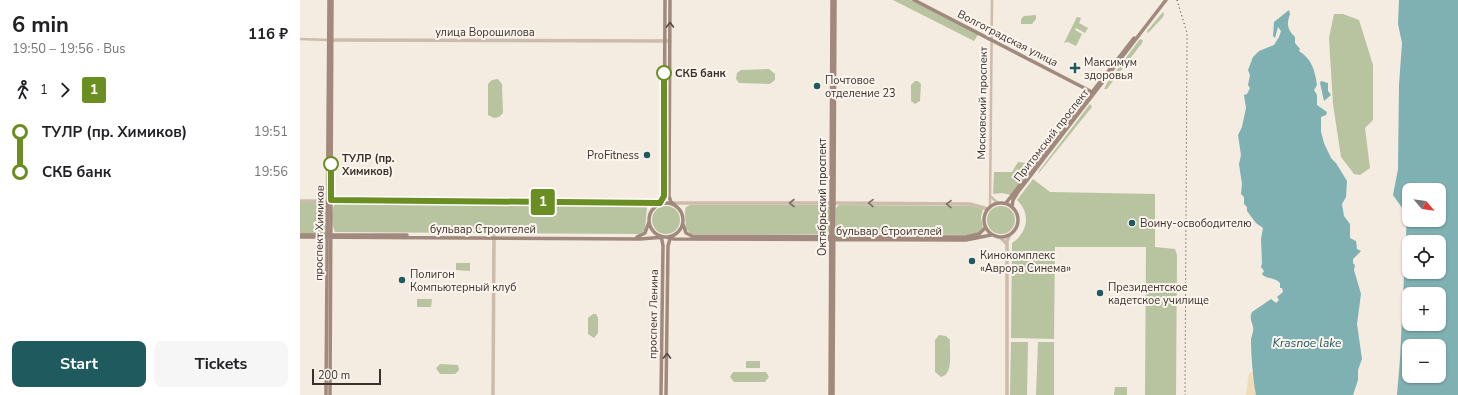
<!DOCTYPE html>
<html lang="en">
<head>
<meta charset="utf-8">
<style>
	body { margin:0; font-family:"Nunito Sans",sans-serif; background:#f6f6f6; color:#202124; height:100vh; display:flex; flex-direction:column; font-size:15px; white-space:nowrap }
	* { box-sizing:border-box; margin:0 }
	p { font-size:13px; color:#757577 }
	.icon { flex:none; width:22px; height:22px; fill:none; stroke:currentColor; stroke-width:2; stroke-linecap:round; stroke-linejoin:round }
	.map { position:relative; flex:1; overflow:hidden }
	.panel { display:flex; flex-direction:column; background:#fff; width:300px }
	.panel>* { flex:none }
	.badge { padding:0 8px; border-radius:3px; font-size:14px; line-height:26px }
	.needle { width:26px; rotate:118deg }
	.fabs { position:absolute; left:1102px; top:183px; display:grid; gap:8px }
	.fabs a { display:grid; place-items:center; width:44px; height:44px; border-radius:8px; background:#fff; box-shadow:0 1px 3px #0004; font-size:20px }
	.scale { position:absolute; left:12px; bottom:10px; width:69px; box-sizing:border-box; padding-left:4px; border:2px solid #3b302b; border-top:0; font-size:11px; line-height:14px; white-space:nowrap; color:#3b302b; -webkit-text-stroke:3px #fbf5ee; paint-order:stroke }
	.map>.badge { position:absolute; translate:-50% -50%; box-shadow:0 0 0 2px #fff }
	.legs { display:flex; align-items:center; gap:6px; height:44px; padding:0 12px; font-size:13px }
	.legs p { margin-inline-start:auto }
	.headline { display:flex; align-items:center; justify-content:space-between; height:68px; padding:0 12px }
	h1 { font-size:22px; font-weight:700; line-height:30px }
	.primary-button { display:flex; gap:8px; margin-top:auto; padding:8px 12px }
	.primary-button a { flex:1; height:46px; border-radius:8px; background:#1f5a5e; color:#fff; font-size:16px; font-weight:700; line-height:46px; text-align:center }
	.primary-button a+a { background:#f6f6f6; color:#202124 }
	ul { padding:0 12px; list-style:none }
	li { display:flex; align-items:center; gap:14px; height:40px; font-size:15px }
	li i { display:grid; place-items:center; width:6px; height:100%; margin:0 5px; background:currentColor }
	li i::after { content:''; width:10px; height:10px; margin:-5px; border:3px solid; border-radius:50%; background:#fff }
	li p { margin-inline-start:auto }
	li:first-child i { background:linear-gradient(#0000 50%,currentColor 0) }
	li:last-child i { background:linear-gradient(currentColor 50%,#0000 0) }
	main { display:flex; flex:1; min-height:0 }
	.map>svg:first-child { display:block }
</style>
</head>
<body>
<main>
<section class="panel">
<div class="headline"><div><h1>6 min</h1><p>19:50 – 19:56 · Bus</p></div><b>116 ₽</b></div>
<div class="legs"><svg class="icon" aria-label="walk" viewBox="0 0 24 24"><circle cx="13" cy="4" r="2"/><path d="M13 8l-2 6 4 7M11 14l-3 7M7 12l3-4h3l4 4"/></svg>1<svg class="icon" aria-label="forward" viewBox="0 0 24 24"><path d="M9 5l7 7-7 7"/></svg><b class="badge" style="background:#6b8e23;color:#fff">1</b></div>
<ul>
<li><i style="color:#6b8e23"></i><b>ТУЛР (пр. Химиков)</b><p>19:51</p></li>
<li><i style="color:#6b8e23"></i><b>СКБ банк</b><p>19:56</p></li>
</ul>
<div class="primary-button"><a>Start</a><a>Tickets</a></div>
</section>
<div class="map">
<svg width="1158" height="395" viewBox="0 0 1158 395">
	<rect width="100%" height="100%" fill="#f4ebe1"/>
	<!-- green -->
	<path fill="#b8c4a0" d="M593 0H611L679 33 674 41Z
		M863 12 864 14 863 17 848 33 847 31Z
		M1034 14H1043L1059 20 1073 65V120L1065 128 1070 168 1060 175 1054 174 1041 157 1033 104 1029 38Z
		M736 15V19L732 24H721V19L724 16Z
		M777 17 781 18 779 23 788 28 785 33 776 28 775 30 782 34 776 46 768 42 764 43Z
		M840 39 843 40 842 43 807 89H804L807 83Z
		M469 69 475 74V80L470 84 439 83 436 79 437 73 441 70Z
		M198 79 202 84 203 113 199 117 194 118 188 115V84L192 80Z
		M615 81H618L621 84 620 101 615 104 611 101V85Z
		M790 104 792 107 738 174 739 171Z
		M718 162 735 164 711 195 702 193 693 194 694 172H712Z
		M733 179 750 192 855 194V247L875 249 877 255 876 395H845L846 247H755L754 339 711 338 712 243C728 233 731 213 717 200Z
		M28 200 27 235H0V201Z
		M36 202 342 204 347 207 345 230 340 234 35 232C31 225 31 207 36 202Z
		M390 205H527L529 207V232L525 234H391L386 229C386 223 384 211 386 207Z
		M539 205 670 206 683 209 681 217 683 229 679 233 670 235 540 234 536 229V208Z
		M687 220a14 14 0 1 1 28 0a14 14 0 1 1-28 0Z
		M352 220a14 14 0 1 1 28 0a14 14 0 1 1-28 0Z
		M156 263H170V271L156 270Z
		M117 299H132L131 307H117Z
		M293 314H296L298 318V333L294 338 288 334V318Z
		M639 335 646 336 650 340C649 351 654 374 641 377L635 372V340Z
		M711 342H728L727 395H710Z
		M738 342H754V395H736Z
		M446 361H460V368H446Z
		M140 364 158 365 159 370 155 374H140L136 368Z
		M433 372H466L469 377 465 382H434L430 377Z
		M815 387H827V395H814Z"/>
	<!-- sand -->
	<path fill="#efdcb8" d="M954 372 956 395H946L949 373Z"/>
	<!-- water -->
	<path fill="#7fb0b2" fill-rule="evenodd" d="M1099 0H1158V395H1097L1100 359 1107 215 1093 195 1098 169 1099 85 1102 43 1098 24ZM1109 190H1139V220H1109ZM1109 242H1139V272H1109ZM1109 294H1139V324H1109ZM1109 346H1139V376H1109Z
		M989 10 990 14C986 25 988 30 995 37V43L1000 49 999 51C1012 59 1015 71 1017 85L1014 90 1017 95V105L1027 112 1026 115 1021 117V132L1024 143 1031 158 1036 163 1047 181 1046 197 1042 204 1044 216 1050 224V238L1056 241 1057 249 1061 251 1053 259V263L1055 265 1054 270 1061 294 1057 324 1062 359 1058 370V380L1053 395H956C953 378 951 356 951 339 952 335 954 331 953 327 952 321 949 319 952 312L971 299 976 303 979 300 977 297 983 292 982 288H980V283C975 277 965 279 962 274L964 271 961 267 962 263 961 239 963 228 956 223 947 211V207L944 204V197L941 194 942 184 939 164 941 155 938 135 942 127 946 108 944 95 947 94 950 88 948 85 950 75 948 70 953 57 959 51 974 45 979 37 981 31 978 27 975 38 973 36 974 22Z
		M1021 81 1028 83V91L1031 95 1024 101 1020 83Z"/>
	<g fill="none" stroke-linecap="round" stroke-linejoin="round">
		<!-- minor -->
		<path stroke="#cdbbac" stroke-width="2.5" d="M0 39 29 40
			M691 197 698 203
			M690 206 692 0"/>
		<!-- tertiary -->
		<path stroke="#cdbbac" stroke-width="3.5" d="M30 40 370 41
			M0 201 363 203
			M368 203H531
			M534 203 670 204 688 209
			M701 238 707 244
			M193 395 194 236
			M707 395V241L709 236"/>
		<!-- secondary -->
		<path stroke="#a18a7d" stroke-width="3.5" d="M370 0 369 196 371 202 375 205
			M614 0 792 92
			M684 220a17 17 0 1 1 34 0a17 17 0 1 1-34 0Z
			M349 220a17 17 0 1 1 34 0a17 17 0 1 1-34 0Z
			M706 203 834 38
			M358 205 362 201 364 196 365 0
			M712 207 713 200 718 192 866 0
			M383 224 386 233 392 236 666 237 679 234 685 228
			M0 235H107
			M358 235 362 240 363 246 361 395
			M0 237 340 239 365 237
			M337 237 345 233 349 222
			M366 237 374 239 666 240 691 235
			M26 395 29 0
			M30 395 32 0
			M366 395 368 246 370 239 374 235
			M530 395 532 0
			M533 395 535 0"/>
		<!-- rail -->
		<path stroke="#3b302b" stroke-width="1" stroke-dasharray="1 3" stroke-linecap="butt" d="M877 0 887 33V42L885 395"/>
	</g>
	<!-- one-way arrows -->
	<defs><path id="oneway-chevron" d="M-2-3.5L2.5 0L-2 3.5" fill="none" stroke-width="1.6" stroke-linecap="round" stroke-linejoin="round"/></defs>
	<g stroke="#544640">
		<use href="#oneway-chevron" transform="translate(370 25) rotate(-90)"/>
		<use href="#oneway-chevron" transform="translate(367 356) rotate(-89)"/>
	</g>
	<g stroke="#7d6f65">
		<use href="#oneway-chevron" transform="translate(492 203) rotate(180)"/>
		<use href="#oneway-chevron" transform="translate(571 203) rotate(-179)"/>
		<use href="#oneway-chevron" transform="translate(649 204) rotate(-179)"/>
	</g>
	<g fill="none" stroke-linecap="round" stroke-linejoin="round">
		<defs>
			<path id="line-1" d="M31 164V200L360 203 364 196V73"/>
		</defs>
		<!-- line-1 casing -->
		<use href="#line-1" stroke="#fff" stroke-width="9"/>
		<!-- line-1 -->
		<use href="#line-1" stroke="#6b8e23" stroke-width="6"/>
	</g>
	<!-- markers -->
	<g fill="#1f5a5e" stroke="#fbf5ee" stroke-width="1.5">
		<path d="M773 62h4v4h4v4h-4v4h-4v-4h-4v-4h4z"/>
		<circle cx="517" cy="86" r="4"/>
		<circle cx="347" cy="155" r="4"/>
		<circle cx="832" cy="223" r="4"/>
		<circle cx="672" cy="261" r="4"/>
		<circle cx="102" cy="280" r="4"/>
		<circle cx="800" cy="293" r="4"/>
	</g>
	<g fill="#fff" stroke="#6b8e23" stroke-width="2">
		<circle cx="364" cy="73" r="7"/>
		<circle cx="31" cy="164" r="7"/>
	</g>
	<g text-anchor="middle" stroke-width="4" stroke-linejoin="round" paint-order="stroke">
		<!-- street labels -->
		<g font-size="11" fill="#3b302b" stroke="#fbf5ee">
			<text x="185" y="36">улица Ворошилова</text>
			<text transform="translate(708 38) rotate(27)" y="4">Волгоградская улица</text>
			<text transform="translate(682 103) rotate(-89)" y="4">Московский проспект</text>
			<text transform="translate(751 135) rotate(-52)" y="4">Притомский проспект</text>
			<text transform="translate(522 197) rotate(-90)" y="4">Октябрьский проспект</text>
			<text x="183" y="233">бульвар Строителей</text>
			<text x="589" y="235">бульвар Строителей</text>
			<text transform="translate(19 233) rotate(-89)" y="4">проспект Химиков</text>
			<text transform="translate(353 314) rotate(-89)" y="4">проспект Ленина</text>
		</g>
		<!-- poi labels -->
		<g font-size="11" fill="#3b302b" stroke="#fbf5ee" text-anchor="start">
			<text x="784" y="66">Максимум<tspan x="784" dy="13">здоровья</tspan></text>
			<text x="525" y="84">Почтовое<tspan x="525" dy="13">отделение 23</tspan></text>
			<text x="339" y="159" text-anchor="end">ProFitness</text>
			<text x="840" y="227">Воину-освободителю</text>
			<text x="680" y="259">Кинокомплекс<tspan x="680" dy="13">«Аврора Синема»</tspan></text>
			<text x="110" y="278">Полигон<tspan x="110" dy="13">Компьютерный клуб</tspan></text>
			<text x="808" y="291">Президентское<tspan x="808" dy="13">кадетское училище</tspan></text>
		</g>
		<!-- stop labels -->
		<g font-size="11" font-weight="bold" fill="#3b302b" stroke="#fbf5ee" text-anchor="start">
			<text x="375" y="77">СКБ банк</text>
			<text x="42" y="162">ТУЛР (пр.<tspan x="42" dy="13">Химиков)</tspan></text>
		</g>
		<!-- water labels -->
		<g font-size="12" font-style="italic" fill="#1f5a5e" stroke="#fbf5ee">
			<text x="1007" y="347">Krasnoe lake</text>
		</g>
	</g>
</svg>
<div class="fabs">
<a><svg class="needle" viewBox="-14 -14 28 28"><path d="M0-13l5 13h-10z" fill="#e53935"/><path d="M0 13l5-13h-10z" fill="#757577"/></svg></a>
<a><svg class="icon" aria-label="locate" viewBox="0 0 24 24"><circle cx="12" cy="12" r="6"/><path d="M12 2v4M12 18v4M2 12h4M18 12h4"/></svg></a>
<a>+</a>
<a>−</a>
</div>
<div class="scale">200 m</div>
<b class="badge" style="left:243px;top:202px;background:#6b8e23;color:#fff">1</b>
</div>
</main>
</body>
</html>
